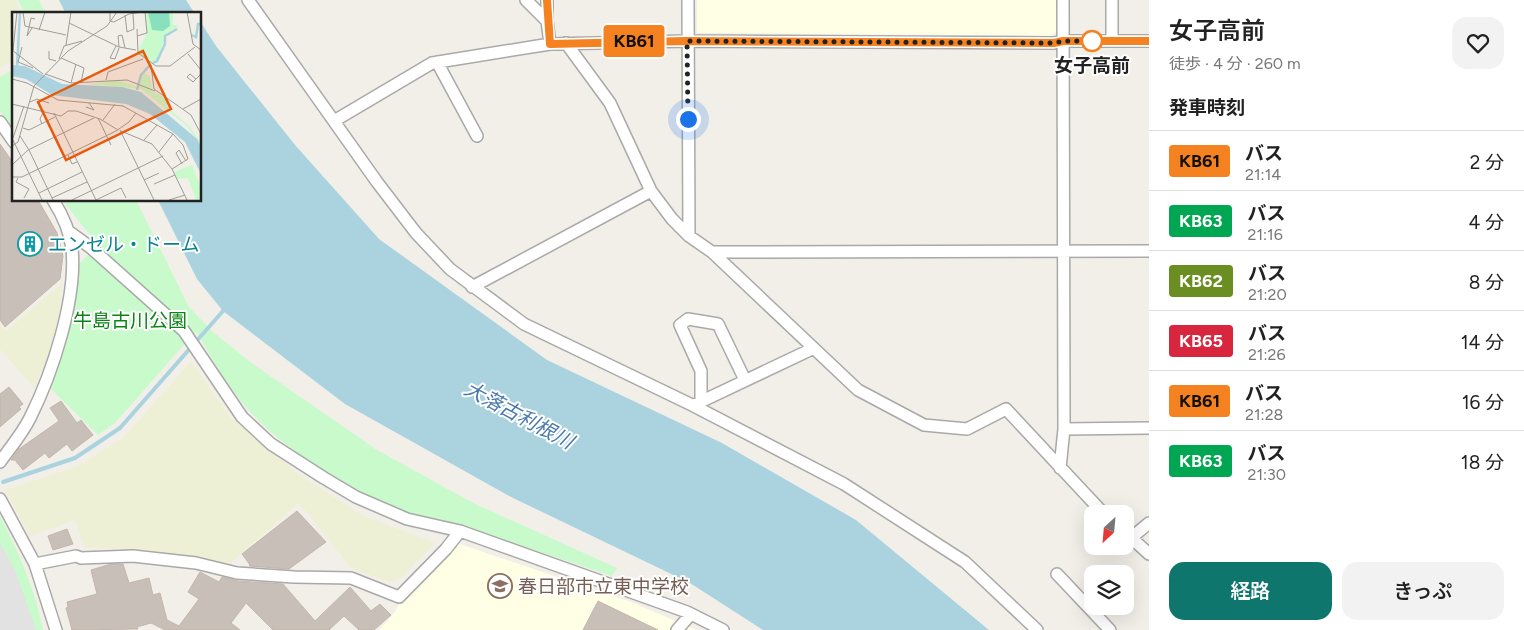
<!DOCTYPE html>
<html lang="ja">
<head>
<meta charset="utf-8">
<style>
	body { margin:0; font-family:Figtree,"Noto Sans JP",sans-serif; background:#f2f2f2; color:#222; height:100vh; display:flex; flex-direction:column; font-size:19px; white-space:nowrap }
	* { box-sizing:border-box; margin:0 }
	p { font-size:16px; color:#767676 }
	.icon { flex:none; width:28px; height:28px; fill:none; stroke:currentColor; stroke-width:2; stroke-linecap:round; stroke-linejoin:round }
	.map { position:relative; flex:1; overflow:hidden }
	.side { display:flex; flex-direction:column; background:#fff; width:375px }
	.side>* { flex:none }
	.badge { padding:0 10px; border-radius:4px; font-size:18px; line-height:32px }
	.needle { width:32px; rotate:206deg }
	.controls { position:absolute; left:1084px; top:505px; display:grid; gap:10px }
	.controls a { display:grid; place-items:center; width:50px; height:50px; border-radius:10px; background:#fff; box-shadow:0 5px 20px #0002; font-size:25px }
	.you { position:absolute; width:25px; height:25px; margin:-12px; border:4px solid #fff; border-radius:50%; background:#1a73e8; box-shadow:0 0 0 8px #1a73e833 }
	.map>.badge { position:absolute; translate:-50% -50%; box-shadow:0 0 0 2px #fff }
	h2 { padding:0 20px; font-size:19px; line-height:45px }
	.round { display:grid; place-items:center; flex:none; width:52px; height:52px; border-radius:15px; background:#f2f2f2 }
	.head { display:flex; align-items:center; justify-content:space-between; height:85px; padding:0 20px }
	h1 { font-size:24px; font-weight:600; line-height:38px }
	.cta { display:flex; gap:10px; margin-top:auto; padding:10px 20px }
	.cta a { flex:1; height:58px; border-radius:15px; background:#0f766e; color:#fff; font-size:20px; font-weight:600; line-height:58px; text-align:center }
	.cta a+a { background:#f2f2f2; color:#222 }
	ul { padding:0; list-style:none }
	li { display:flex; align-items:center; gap:15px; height:60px; padding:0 20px; border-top:1px solid #e0e0e0 }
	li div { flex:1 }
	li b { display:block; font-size:19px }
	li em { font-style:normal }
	li .badge { min-width:55px; font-weight:700; text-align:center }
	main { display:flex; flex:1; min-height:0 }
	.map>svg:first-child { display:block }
</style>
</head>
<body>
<main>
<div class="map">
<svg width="1149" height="630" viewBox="0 0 1149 630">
	<rect width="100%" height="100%" fill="#f2efe9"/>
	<!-- education -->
	<path fill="#ffffe5" d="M697 0H1057V32L1050 36 697 33Z
		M457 543 631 602 697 630H379L395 612 399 604Z"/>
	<!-- farmland -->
	<path fill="#eef0d5" d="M0 0H15L21 14H14V28L11 30 14 35V60L0 68Z
		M62 283 60 313 47 359 34 388 0 349V323L6 331Z
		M191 361 231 418 302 477 364 516 435 543 401 578 390 582 352 569 299 503 228 565 137 549 85 548 75 520 30 536 5 490 78 466 124 437Z"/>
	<!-- park -->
	<path fill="#c8facc" d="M18 0H39L46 14H25Z
		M14 69V131L0 111V77Z
		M62 200H136L189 307 214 333 253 364 377 450 475 504 617 568 612 576C560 559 509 541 457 525 443 521 427 520 413 514 359 495 283 451 246 407 226 384 211 357 196 331L115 423 98 435 50 388 69 330 77 266 98 245Z
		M0 516C19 553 35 589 43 630H0Z"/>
	<!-- parking -->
	<path fill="#e2e2e2" d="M0 543 15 570 36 630H0Z"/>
	<!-- water -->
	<path fill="#aad3df" d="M59 0H186L195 14H66Z
		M200 21 216 46 295 145 379 239 547 360 722 443 856 520 989 630H763L690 583 511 497 345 404 223 311 197 279 158 200H200Z"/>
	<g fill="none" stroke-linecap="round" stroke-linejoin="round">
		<!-- stream -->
		<path stroke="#aad3df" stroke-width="4" d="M3 482 75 458 120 428 223 311 224 307"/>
	</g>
	<!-- building -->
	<path fill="#c7bfb8" stroke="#c4b6ab" d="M0 144 14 164V200H38L57 233 63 256 60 279 5 327 0 320Z
		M9 387 23 404 19 407 21 409 0 427V394Z
		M61 401 77 423 81 420 93 435 72 451 67 444 49 458 45 453 23 470 15 460H11L19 449 59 421 50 408Z
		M297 511 326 542 289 569 249 566 250 565 242 554Z
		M67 529 73 544 53 550 48 536Z
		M111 564H123L129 583 149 578 153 595 160 593 167 620 179 626 199 599 188 592 200 572 219 582 222 577 238 581 283 584 315 621 350 587 371 611 380 604 391 615 374 630H359L344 616 329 630H273L246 603 231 623 240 630H165L151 623 137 627 138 629 72 630 66 608 68 607 67 602 97 594 91 570Z
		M598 601 602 603 658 630H583Z"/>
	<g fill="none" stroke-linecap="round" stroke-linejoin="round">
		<defs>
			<path id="minor" d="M248 0 377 182 416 233 450 269 524 324 692 405 844 484 965 562 1037 630
				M526 0 547 21
				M547 0V21L550 44
				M688 0 689 236
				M1112 0V41
				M566 43 610 103 651 191 672 219 689 236 712 252 858 390 924 425 967 429 1006 409 1104 514
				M437 62 477 136
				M334 121 432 63 550 44 687 41 1054 43 1063 41H1149
				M0 122 14 142
				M68 231 90 247 184 331 242 417 271 444 324 478 356 497 407 519 460 531 687 612 723 630
				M712 252 1149 251
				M472 287 651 191
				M701 401V371L680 325 688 319 718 324 745 380
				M696 404 812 349
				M1064 429 1149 428
				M0 462C10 448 22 434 30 418 52 374 77 299 72 249 70 232 62 214 53 200
				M1060 468 1064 429 1063 0
				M0 499 35 564 56 630
				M1125 532 1149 554
				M1131 538 1149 523
				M35 564 76 556 81 558 133 556 196 563 237 573 294 577 351 578 399 597 446 549 460 531
				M1057 574 1110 630
				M677 630 691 614"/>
		</defs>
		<!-- minor casing -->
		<use href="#minor" stroke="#a9a9a9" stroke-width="14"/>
		<!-- minor -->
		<use href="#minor" stroke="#fff" stroke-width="11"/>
	</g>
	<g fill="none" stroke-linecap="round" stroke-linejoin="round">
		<defs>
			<path id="line" d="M547 0 550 44 687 41 1054 43 1063 41H1149"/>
		</defs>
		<!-- line casing -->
		<use href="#line" stroke="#fff" stroke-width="11"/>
		<!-- line -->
		<use href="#line" stroke="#f58220" stroke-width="8"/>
		<!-- walk -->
		<path stroke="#222" stroke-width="5" stroke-dasharray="0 9" d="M688 119 687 41 1054 43 1063 41H1096H1092"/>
	</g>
	<!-- icons -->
	<defs>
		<symbol id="building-ring" viewBox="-11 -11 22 22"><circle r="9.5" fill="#fff" stroke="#0f9aa8" stroke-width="1.5"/><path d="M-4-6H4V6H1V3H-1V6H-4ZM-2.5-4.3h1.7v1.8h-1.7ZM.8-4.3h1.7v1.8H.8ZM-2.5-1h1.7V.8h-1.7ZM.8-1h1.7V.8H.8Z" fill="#0f9aa8"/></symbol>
		<symbol id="school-ring" viewBox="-11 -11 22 22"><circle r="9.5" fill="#fff" stroke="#8d6e63" stroke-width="1.5"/><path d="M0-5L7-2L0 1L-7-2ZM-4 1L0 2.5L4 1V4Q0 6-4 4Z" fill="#8d6e63"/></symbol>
	</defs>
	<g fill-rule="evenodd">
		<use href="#building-ring" x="16" y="230" width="28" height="28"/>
		<use href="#school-ring" x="486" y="572" width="28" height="28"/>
	</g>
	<!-- markers -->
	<circle fill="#fff" stroke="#f58220" stroke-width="2.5" cx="1092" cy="41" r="10"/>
	<g text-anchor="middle" stroke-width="4" stroke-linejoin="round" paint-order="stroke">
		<!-- stop labels -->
		<g font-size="19" font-weight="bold" fill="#222" stroke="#fff">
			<text x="1092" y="72">女子高前</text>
		</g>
		<!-- culture labels -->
		<g font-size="19" fill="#0d838f" stroke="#fff" text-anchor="start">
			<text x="48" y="251">エンゼル・ドーム</text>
		</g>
		<!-- park labels -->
		<g font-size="19" fill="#0c8416" stroke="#fff">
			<text x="130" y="327">牛島古川公園</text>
		</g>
		<!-- education labels -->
		<g font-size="19" fill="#785e54" stroke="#fff" text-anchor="start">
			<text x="518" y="593">春日部市立東中学校</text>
		</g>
		<!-- water labels -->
		<g font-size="20" font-style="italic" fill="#4a7aab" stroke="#fff">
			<text transform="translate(519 415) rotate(28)" y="7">大落古利根川</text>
		</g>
	</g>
	<!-- overview -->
	<g transform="translate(12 12)">
		<rect width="189" height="189" fill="#f2efe9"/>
		<path d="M133 0H161V13H165L166 17H160L154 24 145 49 139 52 126 39 135 21ZM131 61 138 64 140 79 157 88 154 94 177 114 187 128 189 134 175 114 129 77 78 72 104 68 127 75ZM180 153 189 176V188H184L176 166 165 167 162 160Z" fill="#c8facc"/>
		<path d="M136 0H157L158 14 151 19 140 18Z" fill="#88e0be"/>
		<path d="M0 53 13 54 50 72 110 75 129 80 185 127 189 135V162L173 130 138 102 114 92 40 83 14 67 0 64Z" fill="#aad3df"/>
		<path fill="none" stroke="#aad3df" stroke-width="2.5" d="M180 23 184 25 186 12H189M141 51 145 49 153 32V24L165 17M5 55 8 0M125 78 129 63 138 53"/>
		<path fill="none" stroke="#9f9d99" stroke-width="1" d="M11 0 13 14 54 23M98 0V9L102 10 117 2 131 0M175 0 181 32 189 38M113 3 115 20 122 17 121 2M57 11 107 35 124 38M20 16 15 24 19 6 23 7M125 17 126 41 144 54H158L183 35M27 18 33 0M125 24 135 21 133 0M54 33 59 0M104 34 98 46 103 47 107 36M10 35 6 50 21 56M107 35 106 24 110 23 113 36M0 38 31 62M1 38 5 0M37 39V47L44 49M176 42 189 58M49 46 72 56 69 71M47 47 52 34 70 29M139 53 142 77 179 103 189 122M33 62 59 71 115 68 143 79M0 67 15 71 46 88 111 94 161 122 171 133 176 147 160 157 140 132 109 119M184 67 178 62 175 65 181 70 189 62M94 68 96 60 131 47M59 71 64 52M18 90 25 87 37 91M0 92 49 104 56 99H64L88 107 106 118M74 95 82 98 77 91M171 97 189 87M42 101 84 188M86 106 99 133M91 108 103 92M30 112 28 107 32 98M11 116 17 118 43 105M108 118 142 188M8 124 17 138M0 126 30 188M1 126 12 94M132 128 145 113M0 134 6 130 22 74 56 39 95 14 105 0M17 138 41 188M147 140 161 122M56 143 60 152 65 150M170 152 164 141 167 138 174 149M0 153 16 138 82 106M160 157 175 188M0 165H10L104 119 117 110 124 101M6 166 4 170 17 177 12 186M132 168 147 161M142 172 163 163M27 181 70 160M40 186 75 170M60 188 151 144M84 188 109 176 114 186M157 188 173 183"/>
		<path fill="#e8590c" fill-opacity="0.15" stroke="#e8590c" stroke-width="2.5" d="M131 39 159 97 54 148 26 90Z"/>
		<rect width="189" height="189" fill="none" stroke="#222" stroke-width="2.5"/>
	</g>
</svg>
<div class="controls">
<a><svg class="needle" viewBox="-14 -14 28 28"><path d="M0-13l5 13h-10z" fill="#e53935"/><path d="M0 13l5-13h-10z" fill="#767676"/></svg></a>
<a><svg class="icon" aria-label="layers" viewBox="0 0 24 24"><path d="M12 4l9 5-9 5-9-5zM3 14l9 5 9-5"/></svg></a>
</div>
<div class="you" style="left:688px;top:119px"></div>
<b class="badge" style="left:634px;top:41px;background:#f58220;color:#111">KB61</b>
</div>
<section class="side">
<div class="head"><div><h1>女子高前</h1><p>徒歩 · 4 分 · 260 m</p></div><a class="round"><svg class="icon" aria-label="heart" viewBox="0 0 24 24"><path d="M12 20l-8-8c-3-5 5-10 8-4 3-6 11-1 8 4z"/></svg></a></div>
<h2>発車時刻</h2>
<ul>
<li><span class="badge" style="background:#f58220;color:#111">KB61</span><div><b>バス</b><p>21:14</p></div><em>2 分</em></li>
<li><span class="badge" style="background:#00a651;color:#fff">KB63</span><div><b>バス</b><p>21:16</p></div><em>4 分</em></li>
<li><span class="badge" style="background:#6b8e23;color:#fff">KB62</span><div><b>バス</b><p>21:20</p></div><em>8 分</em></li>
<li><span class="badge" style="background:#d7263d;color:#fff">KB65</span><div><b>バス</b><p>21:26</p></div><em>14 分</em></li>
<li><span class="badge" style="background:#f58220;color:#111">KB61</span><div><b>バス</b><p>21:28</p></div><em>16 分</em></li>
<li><span class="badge" style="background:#00a651;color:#fff">KB63</span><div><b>バス</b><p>21:30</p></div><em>18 分</em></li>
</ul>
<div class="cta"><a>経路</a><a>きっぷ</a></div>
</section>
</main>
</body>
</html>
